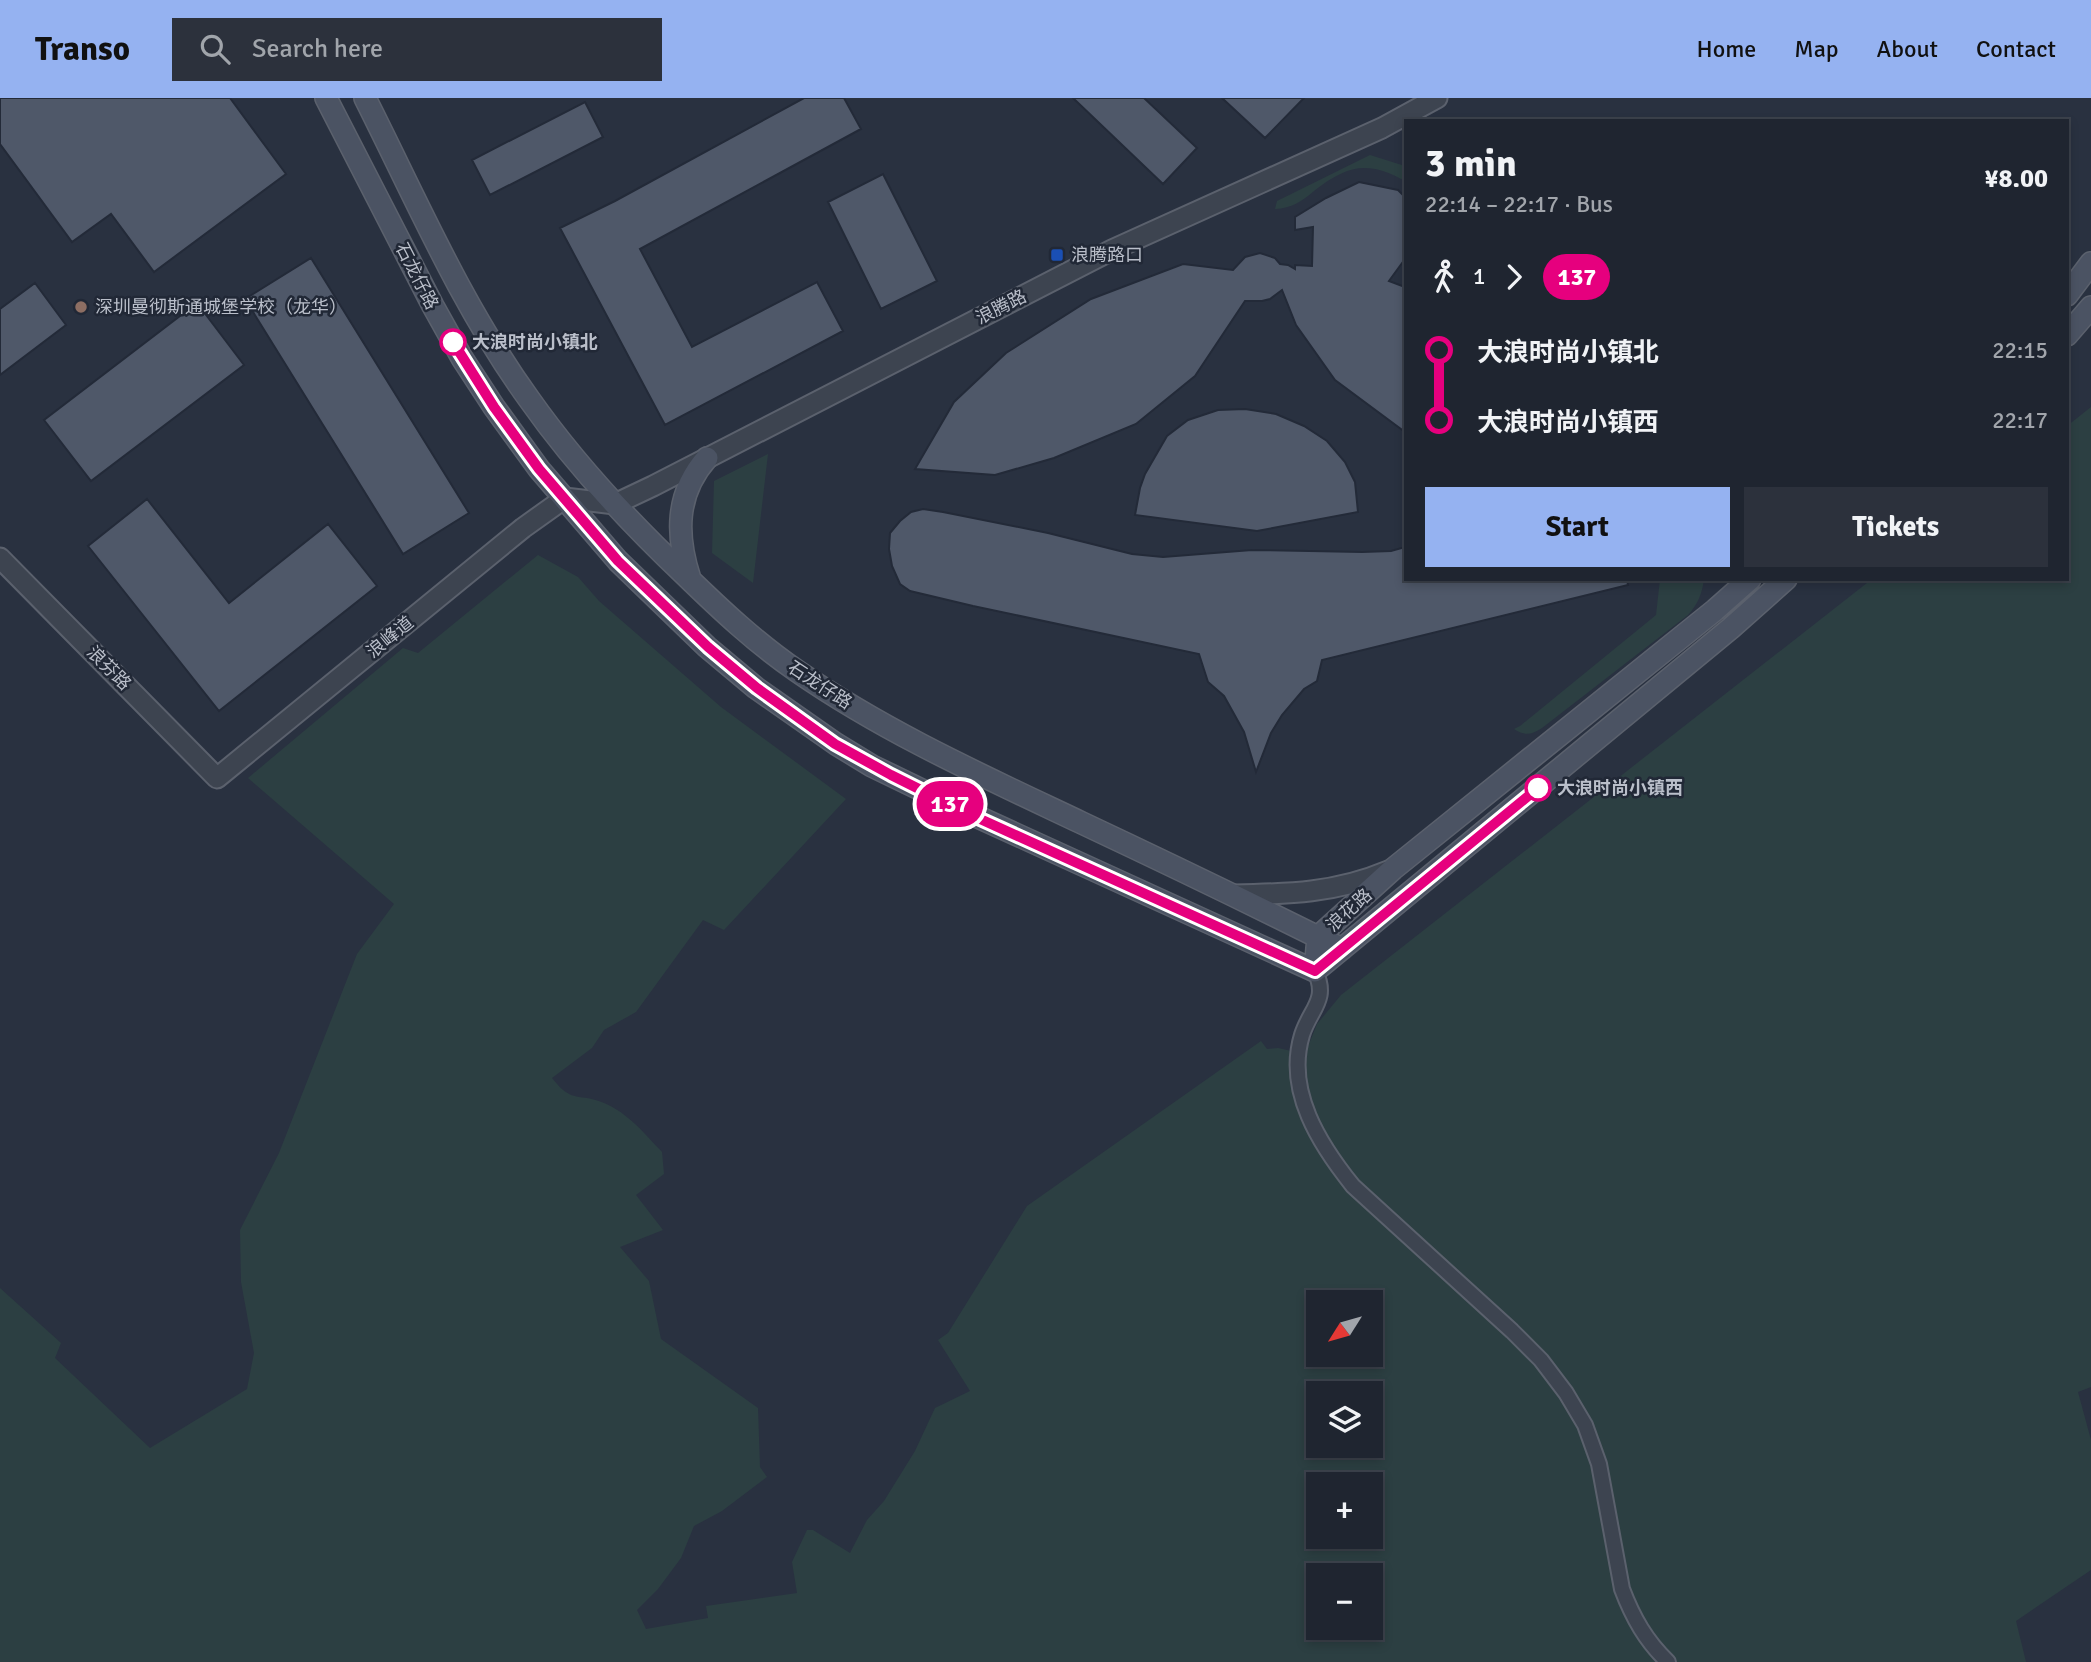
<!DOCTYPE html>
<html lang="en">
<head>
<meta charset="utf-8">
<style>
	body { margin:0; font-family:Signika,"Noto Sans SC",sans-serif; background:#2c313c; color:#f1f3f6; height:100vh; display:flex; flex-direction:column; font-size:26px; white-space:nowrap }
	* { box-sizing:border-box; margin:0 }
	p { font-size:23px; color:#a1a5ab }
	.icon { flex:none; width:38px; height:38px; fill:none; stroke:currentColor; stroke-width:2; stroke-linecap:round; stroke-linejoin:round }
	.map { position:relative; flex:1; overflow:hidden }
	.drawer { position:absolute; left:1404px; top:21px; width:665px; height:462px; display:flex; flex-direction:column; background:#1f2530; border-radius:0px; box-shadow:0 4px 10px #0003,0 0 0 2px #3c424c }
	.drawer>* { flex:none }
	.badge { padding:0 14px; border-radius:23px; font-size:24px; line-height:46px }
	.needle { width:46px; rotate:233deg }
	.controls { position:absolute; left:1306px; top:1192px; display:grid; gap:14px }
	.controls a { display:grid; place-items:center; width:77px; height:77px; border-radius:0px; background:#1f2530; box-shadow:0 4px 10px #0003,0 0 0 2px #3c424c; font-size:35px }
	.map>.badge { position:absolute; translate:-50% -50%; box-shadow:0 0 0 4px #fff }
	.legs { display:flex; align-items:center; gap:10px; height:77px; padding:0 21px; font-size:23px }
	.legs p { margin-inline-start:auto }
	.overview { display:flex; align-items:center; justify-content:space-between; height:119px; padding:0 21px }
	h1 { font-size:38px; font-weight:700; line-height:52px }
	.action { display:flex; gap:14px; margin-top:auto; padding:14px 21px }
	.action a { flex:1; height:80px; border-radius:0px; background:#95b2f1; color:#111; font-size:28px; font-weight:700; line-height:80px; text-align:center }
	.action a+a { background:#2c313c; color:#f1f3f6 }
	ul { padding:0 21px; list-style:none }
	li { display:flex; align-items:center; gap:24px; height:70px; font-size:26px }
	li i { display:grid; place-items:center; width:10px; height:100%; margin:0 9px; background:currentColor }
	li i::after { content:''; width:18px; height:18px; margin:-9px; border:5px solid; border-radius:50%; background:#1f2530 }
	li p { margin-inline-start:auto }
	li:first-child i { background:linear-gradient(#0000 50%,currentColor 0) }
	li:last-child i { background:linear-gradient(currentColor 50%,#0000 0) }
	header { display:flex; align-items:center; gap:42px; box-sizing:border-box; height:98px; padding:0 35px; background:#95b2f1; color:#111 }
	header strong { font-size:33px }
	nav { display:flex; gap:38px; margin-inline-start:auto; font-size:24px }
	.search { width:490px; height:63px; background:#2c313c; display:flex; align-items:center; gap:18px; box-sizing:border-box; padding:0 24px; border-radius:0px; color:#a1a5ab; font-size:26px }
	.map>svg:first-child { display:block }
</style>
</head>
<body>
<header>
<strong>Transo</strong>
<div class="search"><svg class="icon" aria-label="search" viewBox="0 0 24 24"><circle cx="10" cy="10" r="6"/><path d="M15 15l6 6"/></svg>Search here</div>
<nav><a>Home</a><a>Map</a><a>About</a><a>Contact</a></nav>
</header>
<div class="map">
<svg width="2091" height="1564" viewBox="0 0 2091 1564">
	<rect width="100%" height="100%" fill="#293140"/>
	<!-- green -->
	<path fill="#2c3f42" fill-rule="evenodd" d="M1370 57 1405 68V83C1368 62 1347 67 1314 93 1301 104 1292 110 1275 111L1277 103Z
		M2091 309V1289L2078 1294 2091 1342V1472L2016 1523 2026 1564H0V1190L61 1245 55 1260 150 1350 247 1291 254 1255 241 1184 240 1132 279 1055 357 856 394 806 248 680 403 550 418 555 538 457 578 479 599 503 721 609 846 701 724 832 703 822 636 914 604 932 592 950 552 980C573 1007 579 994 604 1005 628 1015 645 1036 662 1054L664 1076 636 1097 663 1132 620 1149 649 1183 661 1241 758 1310 760 1369 767 1379 722 1413 694 1428 681 1460 658 1491 637 1512 646 1531 708 1520 706 1508 797 1495 792 1464 807 1432H813L850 1455 867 1422 884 1403 915 1353 935 1310 970 1293 938 1242 948 1235 1027 1108 1261 943 1267 951 1278 950 1305 956 1317 926 1341 897 1872 481H2067V328ZM1318 1204H1370V1256H1318ZM1318 1295H1370V1348H1318ZM1318 1386H1370V1438H1318ZM1318 1477H1370V1530H1318Z
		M768 356 753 485 712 455 714 383Z
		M1660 481H1704C1702 496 1698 506 1688 517L1542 630C1531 637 1525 638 1514 631L1520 628 1656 517Z"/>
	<!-- building -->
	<path fill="#4f5869" stroke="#232a38" stroke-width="2" d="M0 0H230L286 76 154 174 111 116 72 144 0 46Z
		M804 0H844L861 31 640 151 692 249 817 184 843 233 665 327 560 130 615 103Z
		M1073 0H1144L1197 50 1163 86Z
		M1222 0H1304L1265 40Z
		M585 4 603 39 490 97 472 62Z
		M883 76 937 183 881 211 828 104Z
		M1359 84 1398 92 1405 99V161L1389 183 1405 189V334L1335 282 1296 227 1282 192 1270 201 1262 203H1245L1195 278 1136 326 1054 360 995 377 915 371 954 304 1006 255 1091 201 1183 166 1233 172 1245 159 1260 155 1275 160 1280 166 1288 167 1295 171V167L1312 168 1313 129 1295 132V119L1326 100Z
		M311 160 469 415 403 456 245 201Z
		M35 185 66 227 0 277V211Z
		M197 205 244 267 91 383 44 322Z
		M1245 311 1276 316 1304 328 1327 343 1345 364 1355 384 1358 414 1257 433 1135 417 1140 390 1145 376 1167 338 1188 322 1218 312Z
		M147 401 229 505 328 426 377 488 219 613 88 448Z
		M923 411 943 414 1048 435 1132 456 1163 459 1252 452 1362 454 1391 453 1405 449V481H1627L1628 487 1322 562 1317 583 1304 591 1282 617 1271 635 1256 674 1244 634 1224 598 1208 584 1199 556 973 508 910 493 900 486 892 468 889 451 890 435 900 423 911 414Z"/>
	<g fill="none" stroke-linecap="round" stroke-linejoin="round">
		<defs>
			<path id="minor" d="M1315 873C1329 902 1310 911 1302 937 1285 993 1320 1047 1353 1088L1512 1233 1541 1262 1566 1295 1585 1327 1599 1366 1622 1491C1633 1520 1646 1543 1668 1564"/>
			<path id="tertiary" d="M0 460 217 680 523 430 565 400 615 406 653 388 1112 152 1382 30 1437 0
				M1233 797C1288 796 1336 795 1388 773"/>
			<path id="secondary" d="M326 0 433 208 462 260 494 309 539 371 618 463 707 549 756 590 836 646 872 668 967 714 1315 873
				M365 0C417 103 461 207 529 301 574 365 628 423 685 477 720 511 756 545 797 573 885 634 985 679 1082 725 1169 766 1256 808 1342 851
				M2067 197 2091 165
				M2067 237 2091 209
				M690 481C676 438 675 396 707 360
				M1750 481 1715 512 1393 771 1318 839 1315 873 1731 530 1786 481"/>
		</defs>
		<!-- minor casing -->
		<use href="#minor" stroke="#5b616d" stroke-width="18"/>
		<!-- tertiary casing -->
		<use href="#tertiary" stroke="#5b616d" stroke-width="23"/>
		<!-- secondary casing -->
		<use href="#secondary" stroke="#5b616d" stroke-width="24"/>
		<!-- minor -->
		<use href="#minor" stroke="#3d4450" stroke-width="14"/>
		<!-- tertiary -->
		<use href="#tertiary" stroke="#3d4450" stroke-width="19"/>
		<!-- secondary -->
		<use href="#secondary" stroke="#4b5363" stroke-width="21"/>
	</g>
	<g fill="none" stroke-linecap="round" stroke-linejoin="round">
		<defs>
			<path id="line-1" d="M453 244 494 309 539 371 618 463 708 549 757 590 835 646 891 677 967 715 1315 873 1538 690"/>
		</defs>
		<!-- line-1 casing -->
		<use href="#line-1" stroke="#fff" stroke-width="16"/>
		<!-- line-1 -->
		<use href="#line-1" stroke="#e6007e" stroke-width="10"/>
	</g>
	<!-- markers -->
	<rect fill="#1a4fb4" stroke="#212836" stroke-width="2.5" x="1050" y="150" width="14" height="14" rx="3.5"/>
	<circle fill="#8d6e63" stroke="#212836" stroke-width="2.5" cx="81" cy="209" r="7"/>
	<g fill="#fff" stroke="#e6007e" stroke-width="3.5">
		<circle cx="453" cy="244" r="12"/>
		<circle cx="1538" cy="690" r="12"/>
	</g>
	<g text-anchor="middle" stroke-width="5" stroke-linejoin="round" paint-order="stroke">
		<!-- poi labels -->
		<g font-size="18" fill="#babfca" stroke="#212836" text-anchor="start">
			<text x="1071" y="163">浪腾路口</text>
			<text x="95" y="215">深圳曼彻斯通城堡学校（龙华）</text>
		</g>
		<!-- street labels -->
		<g font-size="18" fill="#babfca" stroke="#212836">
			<text transform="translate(417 178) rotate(63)" y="6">石龙仔路</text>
			<text transform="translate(1001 209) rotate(-27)" y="6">浪腾路</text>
			<text transform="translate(390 539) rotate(-39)" y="6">浪峰道</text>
			<text transform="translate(109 570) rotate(45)" y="6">浪芬路</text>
			<text transform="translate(820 587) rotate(33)" y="6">石龙仔路</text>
			<text transform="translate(1349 812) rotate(-42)" y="6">浪花路</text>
		</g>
		<!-- stop labels -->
		<g font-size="18" font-weight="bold" fill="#babfca" stroke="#212836" text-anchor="start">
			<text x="472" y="250">大浪时尚小镇北</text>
			<text x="1557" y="696">大浪时尚小镇西</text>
		</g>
	</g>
</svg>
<div class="controls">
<a><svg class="needle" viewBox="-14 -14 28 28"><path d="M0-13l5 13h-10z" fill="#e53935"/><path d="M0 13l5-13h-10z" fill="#a1a5ab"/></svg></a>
<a><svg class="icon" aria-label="layers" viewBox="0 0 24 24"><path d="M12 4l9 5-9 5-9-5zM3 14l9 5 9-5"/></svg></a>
<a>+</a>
<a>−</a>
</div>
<b class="badge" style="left:950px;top:706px;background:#e6007e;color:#fff">137</b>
<section class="drawer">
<div class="overview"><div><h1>3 min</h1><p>22:14 – 22:17 · Bus</p></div><b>¥8.00</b></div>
<div class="legs"><svg class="icon" aria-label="walk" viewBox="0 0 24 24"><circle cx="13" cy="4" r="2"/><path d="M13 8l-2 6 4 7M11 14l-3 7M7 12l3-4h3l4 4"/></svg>1<svg class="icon" aria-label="forward" viewBox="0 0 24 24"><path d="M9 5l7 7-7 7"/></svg><b class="badge" style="background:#e6007e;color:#fff">137</b></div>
<ul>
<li><i style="color:#e6007e"></i><b>大浪时尚小镇北</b><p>22:15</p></li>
<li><i style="color:#e6007e"></i><b>大浪时尚小镇西</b><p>22:17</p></li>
</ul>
<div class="action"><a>Start</a><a>Tickets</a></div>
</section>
</div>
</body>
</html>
